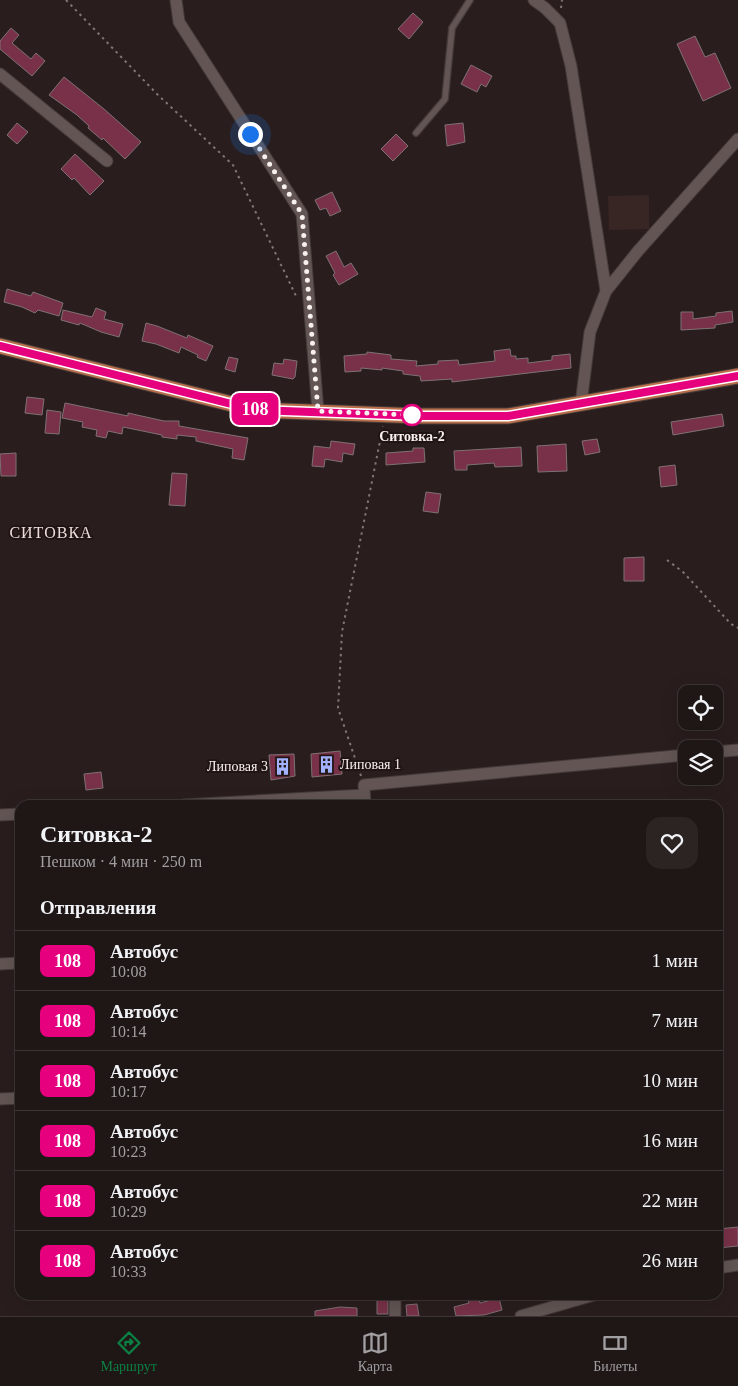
<!DOCTYPE html>
<html lang="ru">
<head>
<meta charset="utf-8">
<style>
	body { margin:0; font-family:Georgia,serif; background:#2c2323; color:#f1f3f6; height:100vh; display:flex; flex-direction:column; font-size:19px; white-space:nowrap }
	* { box-sizing:border-box; margin:0 }
	p { font-size:16px; color:#a19fa1 }
	.icon { flex:none; width:28px; height:28px; fill:none; stroke:currentColor; stroke-width:2; stroke-linecap:round; stroke-linejoin:round }
	.map { position:relative; flex:1; overflow:hidden }
	.sheet { position:absolute; left:15px; top:800px; width:708px; height:500px; display:flex; flex-direction:column; background:#1f1616; border-radius:15px; box-shadow:0 5px 20px #0002,0 0 0 1px #3c3535 }
	.sheet>* { flex:none }
	.badge { padding:0 10px; border-radius:8px; font-size:18px; line-height:32px }
	.tools { position:absolute; left:678px; top:685px; display:grid; gap:10px }
	.tools a { display:grid; place-items:center; width:45px; height:45px; border-radius:10px; background:#1f1616; box-shadow:0 5px 20px #0002,0 0 0 1px #3c3535; font-size:25px }
	.you { position:absolute; width:25px; height:25px; margin:-12px; border:4px solid #fff; border-radius:50%; background:#1a73e8; box-shadow:0 0 0 8px #1a73e833 }
	.map>.badge { position:absolute; translate:-50% -50%; box-shadow:0 0 0 2px #fff }
	h2 { padding:0 25px; font-size:19px; line-height:45px }
	.round { display:grid; place-items:center; flex:none; width:52px; height:52px; border-radius:15px; background:#2c2323 }
	.overview { display:flex; align-items:center; justify-content:space-between; height:85px; padding:0 25px }
	h1 { font-size:24px; font-weight:700; line-height:38px }
	ul { padding:0; list-style:none }
	li { display:flex; align-items:center; gap:15px; height:60px; padding:0 25px; border-top:1px solid #3c3535 }
	li div { flex:1 }
	li b { display:block; font-size:19px }
	li em { font-style:normal }
	li .badge { min-width:55px; font-weight:700; text-align:center }
	.tab-bar { display:flex; justify-content:space-around; align-items:center; height:70px; border-top:1px solid #3c3535; background:#1f1616; font-size:14px; color:#a19fa1 }
	.tab-bar a { display:grid; justify-items:center; gap:2px }
	.tab-bar .selected { color:#0b8043 }
	.map>svg:first-child { display:block }
</style>
</head>
<body>
<div class="map">
<svg width="738" height="1316" viewBox="0 0 738 1316">
	<rect width="100%" height="100%" fill="#291e1d"/>
	<!-- built -->
	<path fill="#382625" d="M649 195V229L609 230 608 196Z"/>
	<!-- building -->
	<path fill="#783148" stroke="#7f7174" d="M413 13 423 22 409 39 398 29Z
		M11 28 19 35 12 43 31 59 36 53 45 61 32 76 0 49V41Z
		M695 36 705 57 715 53 731 88 703 101 677 44Z
		M471 65 492 76 486 87 481 84 477 92 461 84Z
		M64 77 104 109 141 142 125 159 103 138 102 140 88 128 89 126 77 115 49 95Z
		M17 123 28 132 17 144 7 135Z
		M463 123 465 142 447 146 445 125Z
		M396 134 408 146 393 161 381 149Z
		M75 154 104 181 90 195 74 178 72 180 61 169Z
		M332 192 341 211 330 216 326 208 320 210 315 200Z
		M336 251 344 267 351 263 358 274 339 285 333 275 335 273 326 256Z
		M7 289 31 296 33 292 63 303 59 316 38 310 35 313 22 307 4 302Z
		M96 308 106 312 104 319 123 324 119 337 101 332 80 323 79 325 61 320 63 310 92 317Z
		M732 311 733 322 715 325V328L681 330V312H693V319L716 316V313Z
		M146 323 157 326 187 338 188 335 213 346 206 361 197 357 198 355 181 347 179 353 156 344 142 341Z
		M510 349 511 356H516V359L528 358V363L552 360V356L570 354 571 368 452 382V379L421 381 420 376 403 374V371L382 368V370L361 368V371L345 372 344 356 367 354V352L391 355V359L417 361 416 366 438 364V361L458 360 459 365 495 361 494 351Z
		M229 357 238 359 235 372 225 369Z
		M284 359 297 361 295 377 293 379 272 375 274 363 283 364Z
		M27 397 44 399 42 415 25 413Z
		M65 403 128 416V413L164 421H179V426L248 438 244 460 232 458 233 449 196 441V437L177 435V439L162 437V435L123 427 122 434 108 431 106 438 96 436 97 430 82 427 83 422 62 418Z
		M47 410 61 412 59 434 45 433Z
		M722 414 724 426 673 435 671 422Z
		M597 439 600 452 585 455 582 441Z
		M331 441 355 444 353 455 343 453 342 462 325 459 324 467 312 466 314 446 330 448Z
		M566 444 567 471 538 472 537 446Z
		M521 447 522 466 495 467 494 463 467 465V470H455L454 451Z
		M413 448H424L425 462 386 465V453L413 451Z
		M16 453V476H1L0 454Z
		M675 465 677 485 661 487 659 467Z
		M172 473 187 474 185 506 169 505Z
		M426 492 441 494 438 513 423 511Z
		M644 557V581H624V558Z
		M340 751 342 774 312 777 311 754Z
		M294 754 295 776 271 780 269 755Z
		M101 772 103 788 86 790 84 774Z
		M738 1227V1246L718 1248V1229Z
		M377 1295H388V1314H377Z
		M476 1295H478L480 1303 499 1298 502 1310 484 1315 456 1316 454 1307 469 1303 467 1297Z
		M417 1304 419 1316H407L406 1305Z
		M340 1307 357 1308V1316H315V1311Z"/>
	<g fill="none" stroke-linecap="round" stroke-linejoin="round">
		<defs>
			<path id="service" d="M416 133 445 99 452 28 470 0"/>
			<path id="minor" d="M176 0 179 22 302 214 318 411
				M534 0 545 8 560 23 571 66 606 291
				M0 74 107 161
				M581 404 590 332 606 291 638 251 738 139
				M714 752 738 750
				M184 805 364 795
				M365 805 364 785 686 755
				M0 815 20 814
				M0 964 20 963
				M0 1099 20 1098
				M718 1268 738 1265
				M395 1295V1316
				M521 1316 594 1295"/>
			<path id="primary" d="M0 346 256 410 421 416H508L738 376"/>
		</defs>
		<!-- service casing -->
		<use href="#service" stroke="#453b3a" stroke-width="8"/>
		<!-- minor casing -->
		<use href="#minor" stroke="#453b3a" stroke-width="13"/>
		<!-- primary casing -->
		<use href="#primary" stroke="#453b3a" stroke-width="17"/>
		<!-- path -->
		<path stroke="#807675" stroke-width="2" stroke-dasharray="2.5 4" stroke-linecap="butt" d="M66 0 158 95 233 165 297 298
			M561 8 562 0
			M667 560 683 572 731 624 738 628
			M361 776 338 708 342 632 383 426"/>
		<!-- service -->
		<use href="#service" stroke="#625553" stroke-width="5.5"/>
		<!-- minor -->
		<use href="#minor" stroke="#625553" stroke-width="11"/>
		<!-- primary -->
		<use href="#primary" stroke="#ba6e49" stroke-width="15"/>
	</g>
	<g fill="none" stroke-linecap="round" stroke-linejoin="round">
		<defs>
			<path id="line" d="M0 346 256 410 421 416H508L738 376"/>
		</defs>
		<!-- line casing -->
		<use href="#line" stroke="#fff" stroke-width="11"/>
		<!-- line -->
		<use href="#line" stroke="#e6007e" stroke-width="8"/>
		<!-- walk -->
		<path stroke="#f8f0ef" stroke-width="5" stroke-dasharray="0 9" d="M250 134 302 214 318 411 412 415"/>
	</g>
	<!-- icons -->
	<defs>
		<symbol id="building-bare" viewBox="-9 -9 18 18"><path d="M-4-6H4V6H1V3H-1V6H-4ZM-2.5-4.3h1.7v1.8h-1.7ZM.8-4.3h1.7v1.8H.8ZM-2.5-1h1.7V.8h-1.7ZM.8-1h1.7V.8H.8Z" fill="#a3b2fd" stroke="#201514" stroke-width="2.5" paint-order="stroke"/></symbol>
	</defs>
	<g fill-rule="evenodd">
		<use href="#building-bare" x="314" y="752" width="25" height="25"/>
		<use href="#building-bare" x="270" y="754" width="25" height="25"/>
	</g>
	<!-- markers -->
	<circle fill="#fff" stroke="#e6007e" stroke-width="2.5" cx="412" cy="415" r="10"/>
	<g text-anchor="middle" stroke-width="4" stroke-linejoin="round" paint-order="stroke">
		<!-- stop labels -->
		<g font-size="14" font-weight="bold" fill="#f8f0ef" stroke="#201514">
			<text x="412" y="441">Ситовка-2</text>
		</g>
		<!-- poi labels -->
		<g font-size="14" fill="#f8f0ef" stroke="#201514" text-anchor="start">
			<text x="340" y="769">Липовая 1</text>
			<text x="268" y="771" text-anchor="end">Липовая 3</text>
		</g>
		<!-- quarter labels -->
		<g font-size="16" letter-spacing="1" fill="#ecdcda" stroke="#201514">
			<text x="51" y="538">СИТОВКА</text>
		</g>
	</g>
</svg>
<div class="tools">
<a><svg class="icon" aria-label="locate" viewBox="0 0 24 24"><circle cx="12" cy="12" r="6"/><path d="M12 2v4M12 18v4M2 12h4M18 12h4"/></svg></a>
<a><svg class="icon" aria-label="layers" viewBox="0 0 24 24"><path d="M12 4l9 5-9 5-9-5zM3 14l9 5 9-5"/></svg></a>
</div>
<div class="you" style="left:250px;top:134px"></div>
<b class="badge" style="left:255px;top:409px;background:#e6007e;color:#fff">108</b>
<section class="sheet">
<div class="overview"><div><h1>Ситовка-2</h1><p>Пешком · 4 мин · 250 m</p></div><a class="round"><svg class="icon" aria-label="heart" viewBox="0 0 24 24"><path d="M12 20l-8-8c-3-5 5-10 8-4 3-6 11-1 8 4z"/></svg></a></div>
<h2>Отправления</h2>
<ul>
<li><span class="badge" style="background:#e6007e;color:#fff">108</span><div><b>Автобус</b><p>10:08</p></div><em>1 мин</em></li>
<li><span class="badge" style="background:#e6007e;color:#fff">108</span><div><b>Автобус</b><p>10:14</p></div><em>7 мин</em></li>
<li><span class="badge" style="background:#e6007e;color:#fff">108</span><div><b>Автобус</b><p>10:17</p></div><em>10 мин</em></li>
<li><span class="badge" style="background:#e6007e;color:#fff">108</span><div><b>Автобус</b><p>10:23</p></div><em>16 мин</em></li>
<li><span class="badge" style="background:#e6007e;color:#fff">108</span><div><b>Автобус</b><p>10:29</p></div><em>22 мин</em></li>
<li><span class="badge" style="background:#e6007e;color:#fff">108</span><div><b>Автобус</b><p>10:33</p></div><em>26 мин</em></li>
</ul>
</section>
</div>
<nav class="tab-bar">
<a class="selected"><svg class="icon" aria-label="directions" viewBox="0 0 24 24"><path d="M12 3l9 9-9 9-9-9zM9 14v-3h6M13 9l2 2-2 2"/></svg>Маршрут</a>
<a><svg class="icon" aria-label="map" viewBox="0 0 24 24"><path d="M3 6l6-2 6 2 6-2v14l-6 2-6-2-6 2zM9 4v14M15 6v14"/></svg>Карта</a>
<a><svg class="icon" aria-label="tickets" viewBox="0 0 24 24"><path d="M3 7h18v10H3zM15 7v10"/></svg>Билеты</a>
</nav>
</body>
</html>
